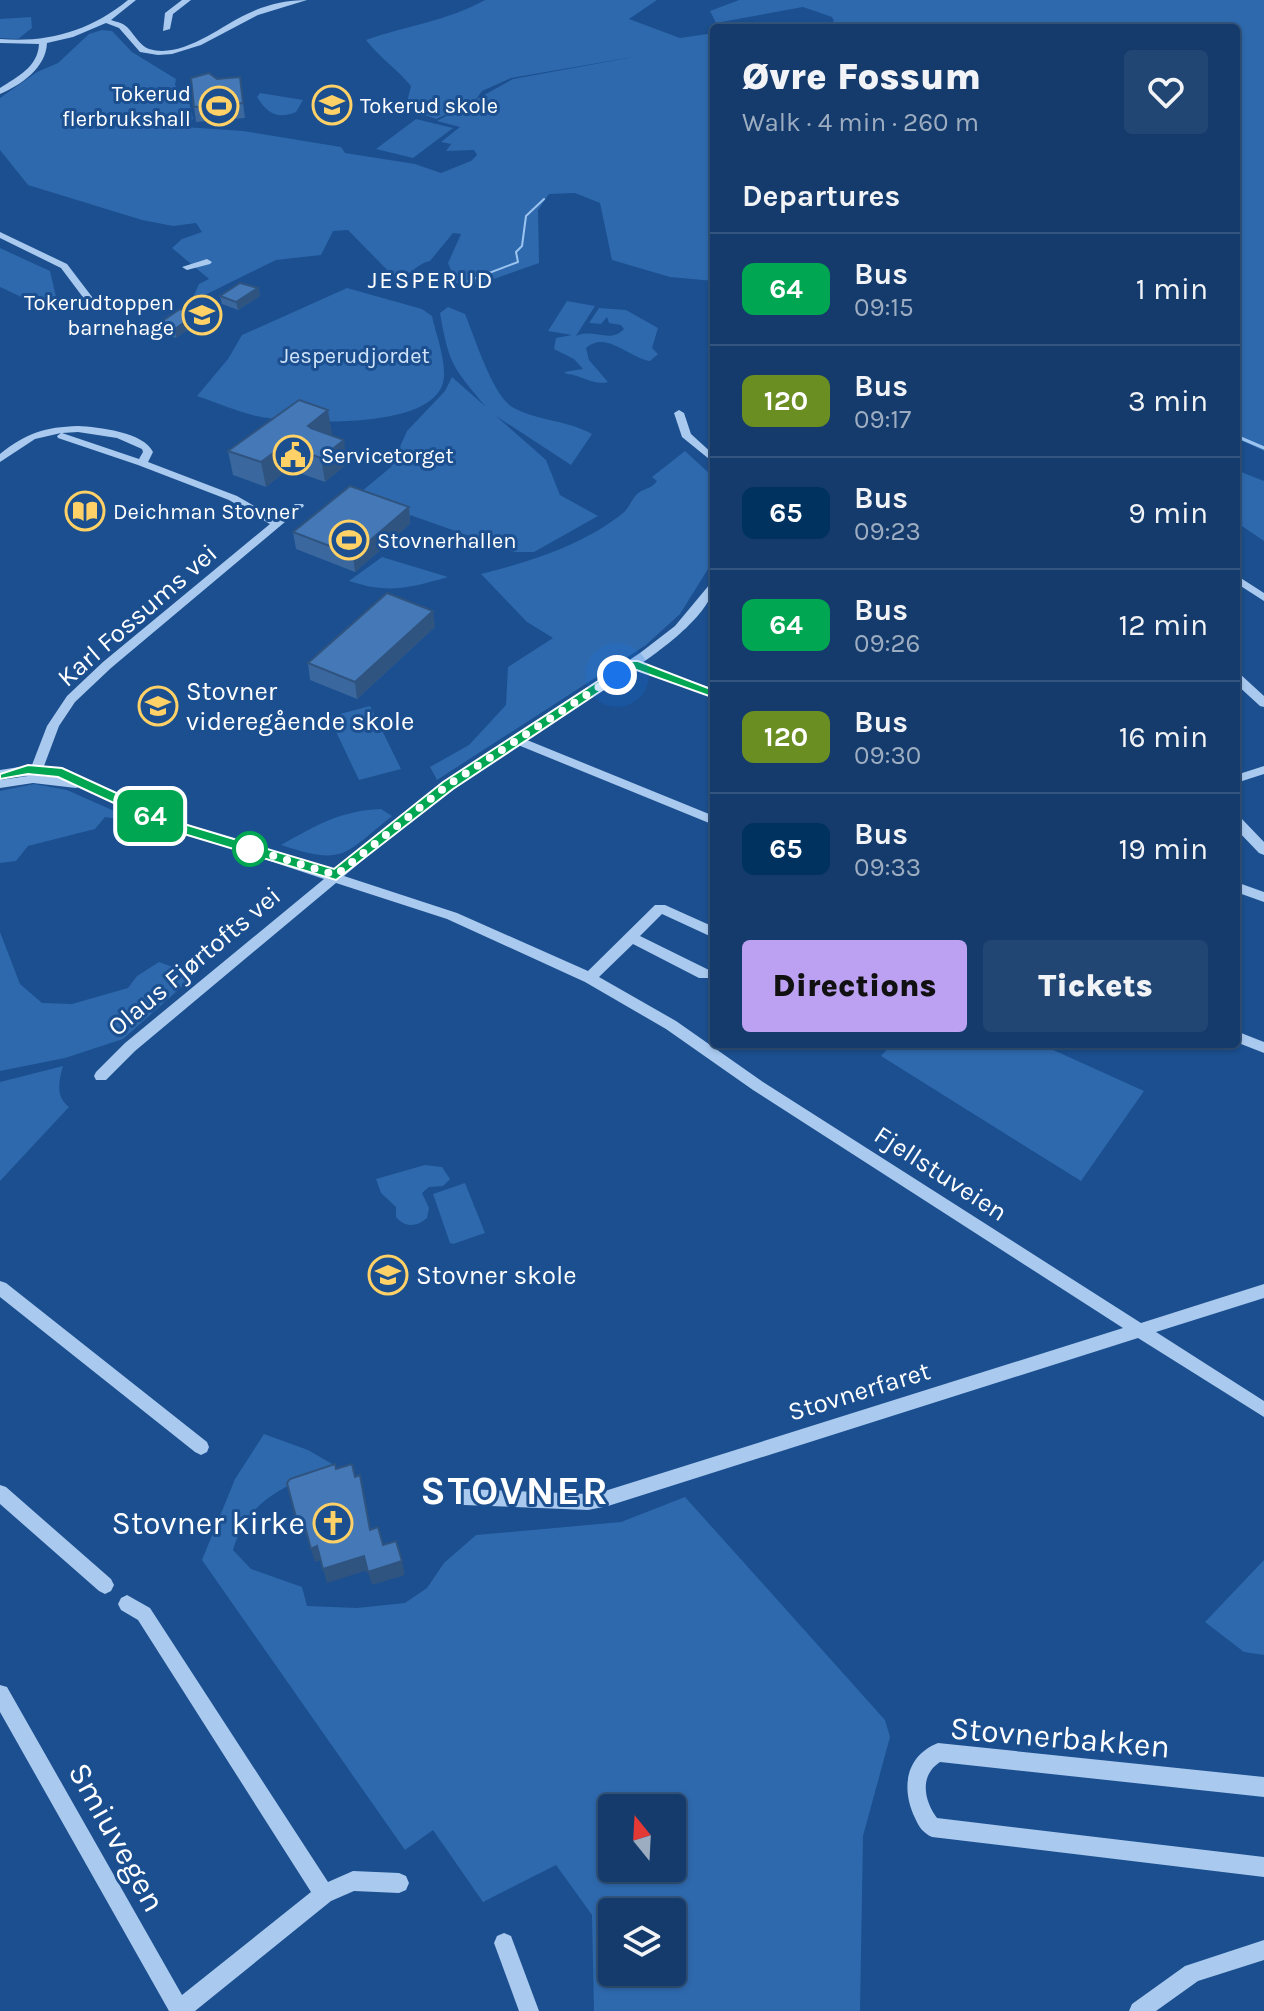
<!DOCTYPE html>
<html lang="en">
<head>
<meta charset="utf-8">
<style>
	body { margin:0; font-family:Karla,sans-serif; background:#214673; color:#f1f3f6; height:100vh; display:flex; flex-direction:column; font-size:30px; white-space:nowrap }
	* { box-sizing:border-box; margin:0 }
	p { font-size:26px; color:#9dadc1 }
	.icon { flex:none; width:44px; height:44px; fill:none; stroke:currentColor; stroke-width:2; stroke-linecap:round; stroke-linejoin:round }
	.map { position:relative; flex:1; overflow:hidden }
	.drawer { position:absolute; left:710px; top:24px; width:530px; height:1024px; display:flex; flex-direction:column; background:#143b6b; border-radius:8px; box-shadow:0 2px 6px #0004,0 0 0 2px #33557e }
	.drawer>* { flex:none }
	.badge { padding:0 16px; border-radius:12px; font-size:28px; line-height:52px }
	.needle { width:52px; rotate:342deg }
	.tools { position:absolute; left:598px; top:1794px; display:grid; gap:16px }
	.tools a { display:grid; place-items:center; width:88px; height:88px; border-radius:8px; background:#143b6b; box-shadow:0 2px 6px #0004,0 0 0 2px #33557e; font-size:40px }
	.you { position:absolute; width:40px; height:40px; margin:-20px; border:6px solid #fff; border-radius:50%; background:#1a73e8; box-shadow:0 0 0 12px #1a73e833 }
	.map>.badge { position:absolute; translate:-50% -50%; box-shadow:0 0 0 4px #fff }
	h2 { padding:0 32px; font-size:30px; line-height:72px }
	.round { display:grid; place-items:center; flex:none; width:84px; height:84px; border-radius:8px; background:#214673 }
	.summary { display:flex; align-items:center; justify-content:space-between; height:136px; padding:0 32px }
	h1 { font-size:38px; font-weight:800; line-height:60px }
	.cta { display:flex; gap:16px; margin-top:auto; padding:16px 32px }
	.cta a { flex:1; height:92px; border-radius:8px; background:#bca0f2; color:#111; font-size:32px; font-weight:800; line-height:92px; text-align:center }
	.cta a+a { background:#214673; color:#f1f3f6 }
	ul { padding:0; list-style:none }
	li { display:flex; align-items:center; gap:24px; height:112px; padding:0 32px; border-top:2px solid #33557e }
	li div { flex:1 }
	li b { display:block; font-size:30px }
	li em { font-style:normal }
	li .badge { min-width:88px; font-weight:700; text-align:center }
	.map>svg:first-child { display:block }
</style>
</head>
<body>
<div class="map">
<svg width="1264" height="2011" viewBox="0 0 1264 2011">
	<rect width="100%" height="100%" fill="#1b4f8f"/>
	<!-- green -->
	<path fill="#2e69ad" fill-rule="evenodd" d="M485 0H657L629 19 680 38 714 33V281L670 277 612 260 600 203 575 193 549 194 538 210 539 263 480 284 456 283 448 263 461 234 453 233 430 261C415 264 410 278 395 278L348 230 333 231 321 255 276 260 207 294 201 302H191L199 284 209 279 172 248 182 239 202 232 196 223 173 226 142 220 28 185 0 150V98L37 72 58 63 89 34 102 30 112 31 132 52 176 79 175 85 189 102 193 119 185 127 243 131 341 147 345 153 415 164 441 173 471 161 477 155 474 150 446 151 457 136 451 144 441 142 460 127 437 121 513 79 639 56 511 78 482 91 474 102 436 119 414 111 407 102 411 86C397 69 381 59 366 40 405 26 447 21 485 0Z
		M739 0H1264V451L1236 438V28H835L830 23 834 21 832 17 803 7 716 23 710 11Z
		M31 17 32 28 18 39 0 38V19Z
		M260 93 303 100 296 112C277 120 267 113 257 97Z
		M416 119 453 128 413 158 376 149Z
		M0 248 50 271 57 301 43 307 0 287Z
		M347 288 422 309 432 316C436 334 445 358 444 376 442 432 298 423 261 417 240 413 218 403 197 396L228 359 242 335Z
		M567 301 595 306 576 336C593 328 610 344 624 329L621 325 609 323 607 317 601 324 589 323 599 308 626 310 658 328 652 348 658 354 650 361C629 358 606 330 586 348L589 360 608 382C593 386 582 375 567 374L564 372 583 369 574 359 554 349 556 338 572 335 548 331Z
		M448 307 465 314C474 335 493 398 514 408 538 421 567 420 592 434L571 465 496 416 546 460 560 495 598 516 534 552H515L356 496 391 467 407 431 445 391 452 377 486 407C453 367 449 365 440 313Z
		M685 451 710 474 714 484 713 561 680 614 646 645 437 780 430 767 469 745 506 705 508 667 553 638 527 622 481 574C531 561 582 546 623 513 629 508 631 500 637 494 644 488 652 489 657 481L652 477Z
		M1236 470 1264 481V541L1236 522Z
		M382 557 448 577C409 588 389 594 349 581Z
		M370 706 401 769 359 780 329 717Z
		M34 784 67 790 139 822 105 817 95 829 28 846 16 861 0 863V791Z
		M381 809 392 816C343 855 345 866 281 845 317 825 339 811 381 809Z
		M0 932 20 984 42 1003 72 1004 128 988 137 976 159 962 195 975 123 1039 65 1058 0 1071Z
		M892 1044H1040L1144 1091 1081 1181 881 1056Z
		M63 1066C59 1081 55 1096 69 1107L0 1181V1082Z
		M425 1165 442 1167 450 1179 443 1186 429 1187 422 1193 429 1208 427 1218C417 1227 405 1228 396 1217V1207L381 1193 376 1179Z
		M465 1183 485 1233 453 1244 450 1243 433 1194Z
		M264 1434 308 1450 334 1465C288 1486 248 1497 233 1550L251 1569 302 1587 307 1606 357 1608 405 1603 427 1588 444 1563 476 1535 621 1522 685 1497 885 1720 890 1737 863 1836 860 2011H594L592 1915 556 1865 483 1902 433 1830 405 1850 202 1560 235 1479ZM612 1808H672V1868H612ZM612 1912H672V1972H612Z
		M1264 1560V1655L1244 1652 1205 1622Z"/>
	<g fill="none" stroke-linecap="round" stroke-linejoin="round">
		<!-- stream-far1 -->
		<path stroke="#9cc4f0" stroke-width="2" d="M822 23 825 28
			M468 281 518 262 516 252 522 246 526 216 544 199"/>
		<!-- stream -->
		<path stroke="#9cc4f0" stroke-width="3" d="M1236 436 1264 448"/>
		<!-- minor -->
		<path fill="#a9c9ee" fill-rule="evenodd" d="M128 0H136L111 20C117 22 123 23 127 27 134 34 140 46 149 49 182 59 219 27 247 14 265 5 286 0 307 0L258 15 201 45 172 54 158 55 140 52 119 28 106 23 73 37 47 43C46 68 21 85 0 94V88C17 77 38 67 39 44L0 43V39C48 43 90 31 128 0Z
			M182 0H191L173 14 170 29 163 31 165 13Z
			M0 232 67 264 99 306 97 308H91L61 268 0 238Z
			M207 259 212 262 210 264 187 270 182 267Z
			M679 410 684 413 691 434 714 455V463L682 437 674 413Z
			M78 426C98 427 144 432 153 452L148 462 237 496 277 519 295 504H303L304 506 111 668 75 702 59 726 44 766 66 769 165 817 332 872 423 797 640 653 675 626 710 584 714 583C714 611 664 648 642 663L714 689V697L634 668 527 740 714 816V825L518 745 431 803 344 876 457 913 588 971 655 905H665L714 927V938L662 914 640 936 709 970 711 974 709 978H699L633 944 599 977 676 1021 763 1082 1141 1323 1264 1284V1298L1156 1332 1264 1401V1417L1138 1338 608 1506 588 1510 464 1505 458 1503 455 1497 458 1491 464 1489 588 1494 608 1490 1123 1328 753 1090 666 1029 585 982 447 919 336 883 135 1051 106 1080H96L94 1076 96 1072 125 1043 324 879 155 823 81 786 76 788 33 783 0 788V780L28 776 0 778V770L32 765 47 726 67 696 103 662 270 524 229 500 138 465 58 438 57 436 61 433 35 439 0 462V454C26 433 45 427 78 426ZM78 432 117 438 142 449 143 452 139 459 62 433ZM41 774 65 778 41 776Z
			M1236 575 1264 593V601L1236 583Z
			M1236 673 1240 674 1264 696V707L1260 706 1236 684Z
			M1264 766V774L1236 783V775Z
			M1236 817 1241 818 1264 842V855L1259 853 1236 829Z
			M1236 882 1264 892V902L1236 892Z
			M1236 1031 1264 1042V1053L1236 1042Z
			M0 1281 6 1283 207 1442 209 1447 207 1452 201 1455 195 1452 0 1297Z
			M0 1485 6 1487 111 1579 114 1585 111 1591 105 1594 99 1591 0 1504Z
			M127 1595 150 1608 328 1882 353 1871 399 1873 406 1876 409 1883 406 1890 399 1893 354 1891 331 1901 195 2011H169L0 1712V1685L7 1687 182 1995 311 1892 138 1620 121 1610 118 1604 121 1598Z
			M938 1743 1264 1777V1797L940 1762C919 1776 924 1800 937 1818L1264 1857V1877L932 1837C923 1833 919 1827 915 1818 901 1789 905 1756 938 1743Z
			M504 1933 511 1936 539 2011H519L494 1943 497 1936Z
			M1264 1940V1960L1198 1981 1156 2011H1129L1132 2004 1185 1966Z"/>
	</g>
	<!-- wall -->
	<path fill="#3a679d" d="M240 77 245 118 196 122 194 107 217 79Z
		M258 288 260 296 238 310 222 304 220 296Z
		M198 323 176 338 159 332 158 324Z
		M332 434 331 435 347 464 325 482 288 469 266 487 233 475 228 451Z
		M409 507 410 524 355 572 296 549 293 532Z
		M435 627 357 699 310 680 308 663Z"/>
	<!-- shaded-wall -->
	<path fill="#305480" d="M258 288 260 296 238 310 236 302Z
		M196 314 198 323 176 338 175 329Z
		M328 410 332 434 312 450 308 426Z
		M344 440 347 464 325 482 321 458Z
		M284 445 288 469 266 487 261 462Z
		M409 507 410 524 355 572 353 555Z
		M433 611 435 627 357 699 355 682Z
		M303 1519 308 1533 301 1535 297 1521Z
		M317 1546 321 1560 315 1562 311 1549Z
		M364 1556 368 1570 327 1583 323 1569Z
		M402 1561 405 1575 372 1585 368 1572Z"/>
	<!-- building -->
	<path fill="#4478b7" stroke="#305480" stroke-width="2" d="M209 73 217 79 240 77 243 103 194 107 191 78Z
		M240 283 258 288 236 302 220 296Z
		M180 309 196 314 175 329 158 324Z
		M299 400 328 410 308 426 311 428 344 440 321 458 284 445 261 462 228 451Z
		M350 486 409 507 353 555 293 532Z
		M387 593 433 611 355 682 308 663Z
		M335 1464 336 1469 352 1464 355 1477 360 1475 370 1530 378 1527 383 1545 396 1541 402 1561 368 1572 364 1556 323 1569 317 1546 311 1549 303 1519 297 1521 287 1483 290 1479Z"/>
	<!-- line -->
	<path fill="#00a651" stroke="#fff" stroke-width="2" d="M629 661H638L721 693 709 696 634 669 453 789 336 880 174 831 58 777 28 774 0 779V774L28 765 62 768 184 824 334 869 443 782Z"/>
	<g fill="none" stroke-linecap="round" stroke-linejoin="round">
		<!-- walk -->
		<path stroke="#fff" stroke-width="8" stroke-dasharray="0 14.4" d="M250 849 241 846 336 875 448 785 617 675"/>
	</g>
	<!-- icons -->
	<defs>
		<symbol id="school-ring" viewBox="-11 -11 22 22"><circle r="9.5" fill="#1b4f8f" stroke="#ffd166" stroke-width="1.5"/><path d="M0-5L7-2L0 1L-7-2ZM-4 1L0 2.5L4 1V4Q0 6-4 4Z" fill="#ffd166"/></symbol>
		<symbol id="stadium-ring" viewBox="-11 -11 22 22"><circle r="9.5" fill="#1b4f8f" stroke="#ffd166" stroke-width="1.5"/><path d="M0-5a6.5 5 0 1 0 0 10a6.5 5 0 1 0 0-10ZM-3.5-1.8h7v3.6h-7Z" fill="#ffd166"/></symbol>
		<symbol id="civic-ring" viewBox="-11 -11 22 22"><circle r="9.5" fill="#1b4f8f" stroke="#ffd166" stroke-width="1.5"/><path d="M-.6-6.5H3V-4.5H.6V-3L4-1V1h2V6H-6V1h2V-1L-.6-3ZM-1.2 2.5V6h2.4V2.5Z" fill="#ffd166"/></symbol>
		<symbol id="library-ring" viewBox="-11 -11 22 22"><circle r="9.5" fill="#1b4f8f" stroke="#ffd166" stroke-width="1.5"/><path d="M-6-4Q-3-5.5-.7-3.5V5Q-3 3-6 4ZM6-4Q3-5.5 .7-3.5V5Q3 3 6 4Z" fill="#ffd166"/></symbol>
		<symbol id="church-ring" viewBox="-11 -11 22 22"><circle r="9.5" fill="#1b4f8f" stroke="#ffd166" stroke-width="1.5"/><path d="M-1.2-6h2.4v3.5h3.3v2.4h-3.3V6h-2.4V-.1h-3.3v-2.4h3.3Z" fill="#ffd166"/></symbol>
	</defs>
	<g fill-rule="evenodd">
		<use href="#school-ring" x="310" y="83" width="44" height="44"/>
		<use href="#stadium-ring" x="197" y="84" width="44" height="44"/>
		<use href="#school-ring" x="180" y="293" width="44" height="44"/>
		<use href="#civic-ring" x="271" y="433" width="44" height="44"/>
		<use href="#library-ring" x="63" y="489" width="44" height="44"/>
		<use href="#stadium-ring" x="327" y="518" width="44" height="44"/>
		<use href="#school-ring" x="136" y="684" width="44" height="44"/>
		<use href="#school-ring" x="366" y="1253" width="44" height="44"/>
		<use href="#church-ring" x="311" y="1501" width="44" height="44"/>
	</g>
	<!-- markers -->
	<circle fill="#fff" stroke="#00a651" stroke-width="4" cx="250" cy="849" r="16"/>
	<g text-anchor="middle" stroke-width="6" stroke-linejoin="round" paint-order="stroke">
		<!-- far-poi labels -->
		<g font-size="22" fill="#fff" stroke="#1b4f8f" text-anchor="start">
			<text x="191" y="101" text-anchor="end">Tokerud<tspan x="191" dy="25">flerbrukshall</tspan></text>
			<text x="360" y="113">Tokerud skole</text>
			<text x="174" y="310" text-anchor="end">Tokerudtoppen<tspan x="174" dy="25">barnehage</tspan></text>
			<text x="321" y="463">Servicetorget</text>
			<text x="113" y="519">Deichman Stovner</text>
			<text x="377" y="548">Stovnerhallen</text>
		</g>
		<!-- far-park labels -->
		<g font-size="22" fill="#cfe3fa" stroke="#1b4f8f">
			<text x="355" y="363">Jesperudjordet</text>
		</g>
		<!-- far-neighbourhood labels -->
		<g font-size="24" letter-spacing="2" fill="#fff" stroke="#1b4f8f">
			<text x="431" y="288">JESPERUD</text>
		</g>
		<!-- street labels -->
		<g font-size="26" fill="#fff" stroke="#1b4f8f">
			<text transform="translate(137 615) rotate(-41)" y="9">Karl Fossums vei</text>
			<text transform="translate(194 961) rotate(-40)" y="9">Olaus Fjørtofts vei</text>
			<text transform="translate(941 1173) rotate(33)" y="9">Fjellstuveien</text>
			<text transform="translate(859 1391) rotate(-17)" y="9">Stovnerfaret</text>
		</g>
		<!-- poi labels -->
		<g font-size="26" fill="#fff" stroke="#1b4f8f" text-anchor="start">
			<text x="186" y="700">Stovner<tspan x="186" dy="30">videregående skole</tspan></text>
			<text x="416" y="1284">Stovner skole</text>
		</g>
		<!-- near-poi labels -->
		<g font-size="32" fill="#fff" stroke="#1b4f8f" text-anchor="end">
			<text x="305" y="1534">Stovner kirke</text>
		</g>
		<!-- near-street labels -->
		<g font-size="32" fill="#fff" stroke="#1b4f8f">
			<text transform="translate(1060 1737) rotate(5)" y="11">Stovnerbakken</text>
			<text transform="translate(117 1837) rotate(61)" y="11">Smiuvegen</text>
		</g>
		<!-- near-district labels -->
		<g font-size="40" font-weight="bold" letter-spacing="2" fill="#fff" stroke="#1b4f8f">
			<text x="515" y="1504">STOVNER</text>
		</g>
	</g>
</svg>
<div class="tools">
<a><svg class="needle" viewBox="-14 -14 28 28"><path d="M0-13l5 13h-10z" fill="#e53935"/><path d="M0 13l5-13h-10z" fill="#9dadc1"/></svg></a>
<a><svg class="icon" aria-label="layers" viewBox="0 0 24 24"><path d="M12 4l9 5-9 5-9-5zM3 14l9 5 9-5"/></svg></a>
</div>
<div class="you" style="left:617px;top:675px"></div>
<b class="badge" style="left:150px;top:816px;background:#00a651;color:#fff">64</b>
<section class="drawer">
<div class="summary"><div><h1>Øvre Fossum</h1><p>Walk · 4 min · 260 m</p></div><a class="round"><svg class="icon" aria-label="heart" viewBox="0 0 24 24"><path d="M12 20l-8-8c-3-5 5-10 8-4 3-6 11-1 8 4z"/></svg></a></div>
<h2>Departures</h2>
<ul>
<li><span class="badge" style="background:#00a651;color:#fff">64</span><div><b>Bus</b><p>09:15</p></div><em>1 min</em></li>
<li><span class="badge" style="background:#6b8e23;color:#fff">120</span><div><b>Bus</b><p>09:17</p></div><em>3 min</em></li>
<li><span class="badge" style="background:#003260;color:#fff">65</span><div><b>Bus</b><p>09:23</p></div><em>9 min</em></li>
<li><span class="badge" style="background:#00a651;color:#fff">64</span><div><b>Bus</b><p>09:26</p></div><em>12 min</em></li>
<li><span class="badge" style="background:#6b8e23;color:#fff">120</span><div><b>Bus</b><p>09:30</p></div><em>16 min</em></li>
<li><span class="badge" style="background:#003260;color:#fff">65</span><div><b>Bus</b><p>09:33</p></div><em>19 min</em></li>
</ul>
<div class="cta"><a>Directions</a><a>Tickets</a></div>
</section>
</div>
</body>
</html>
